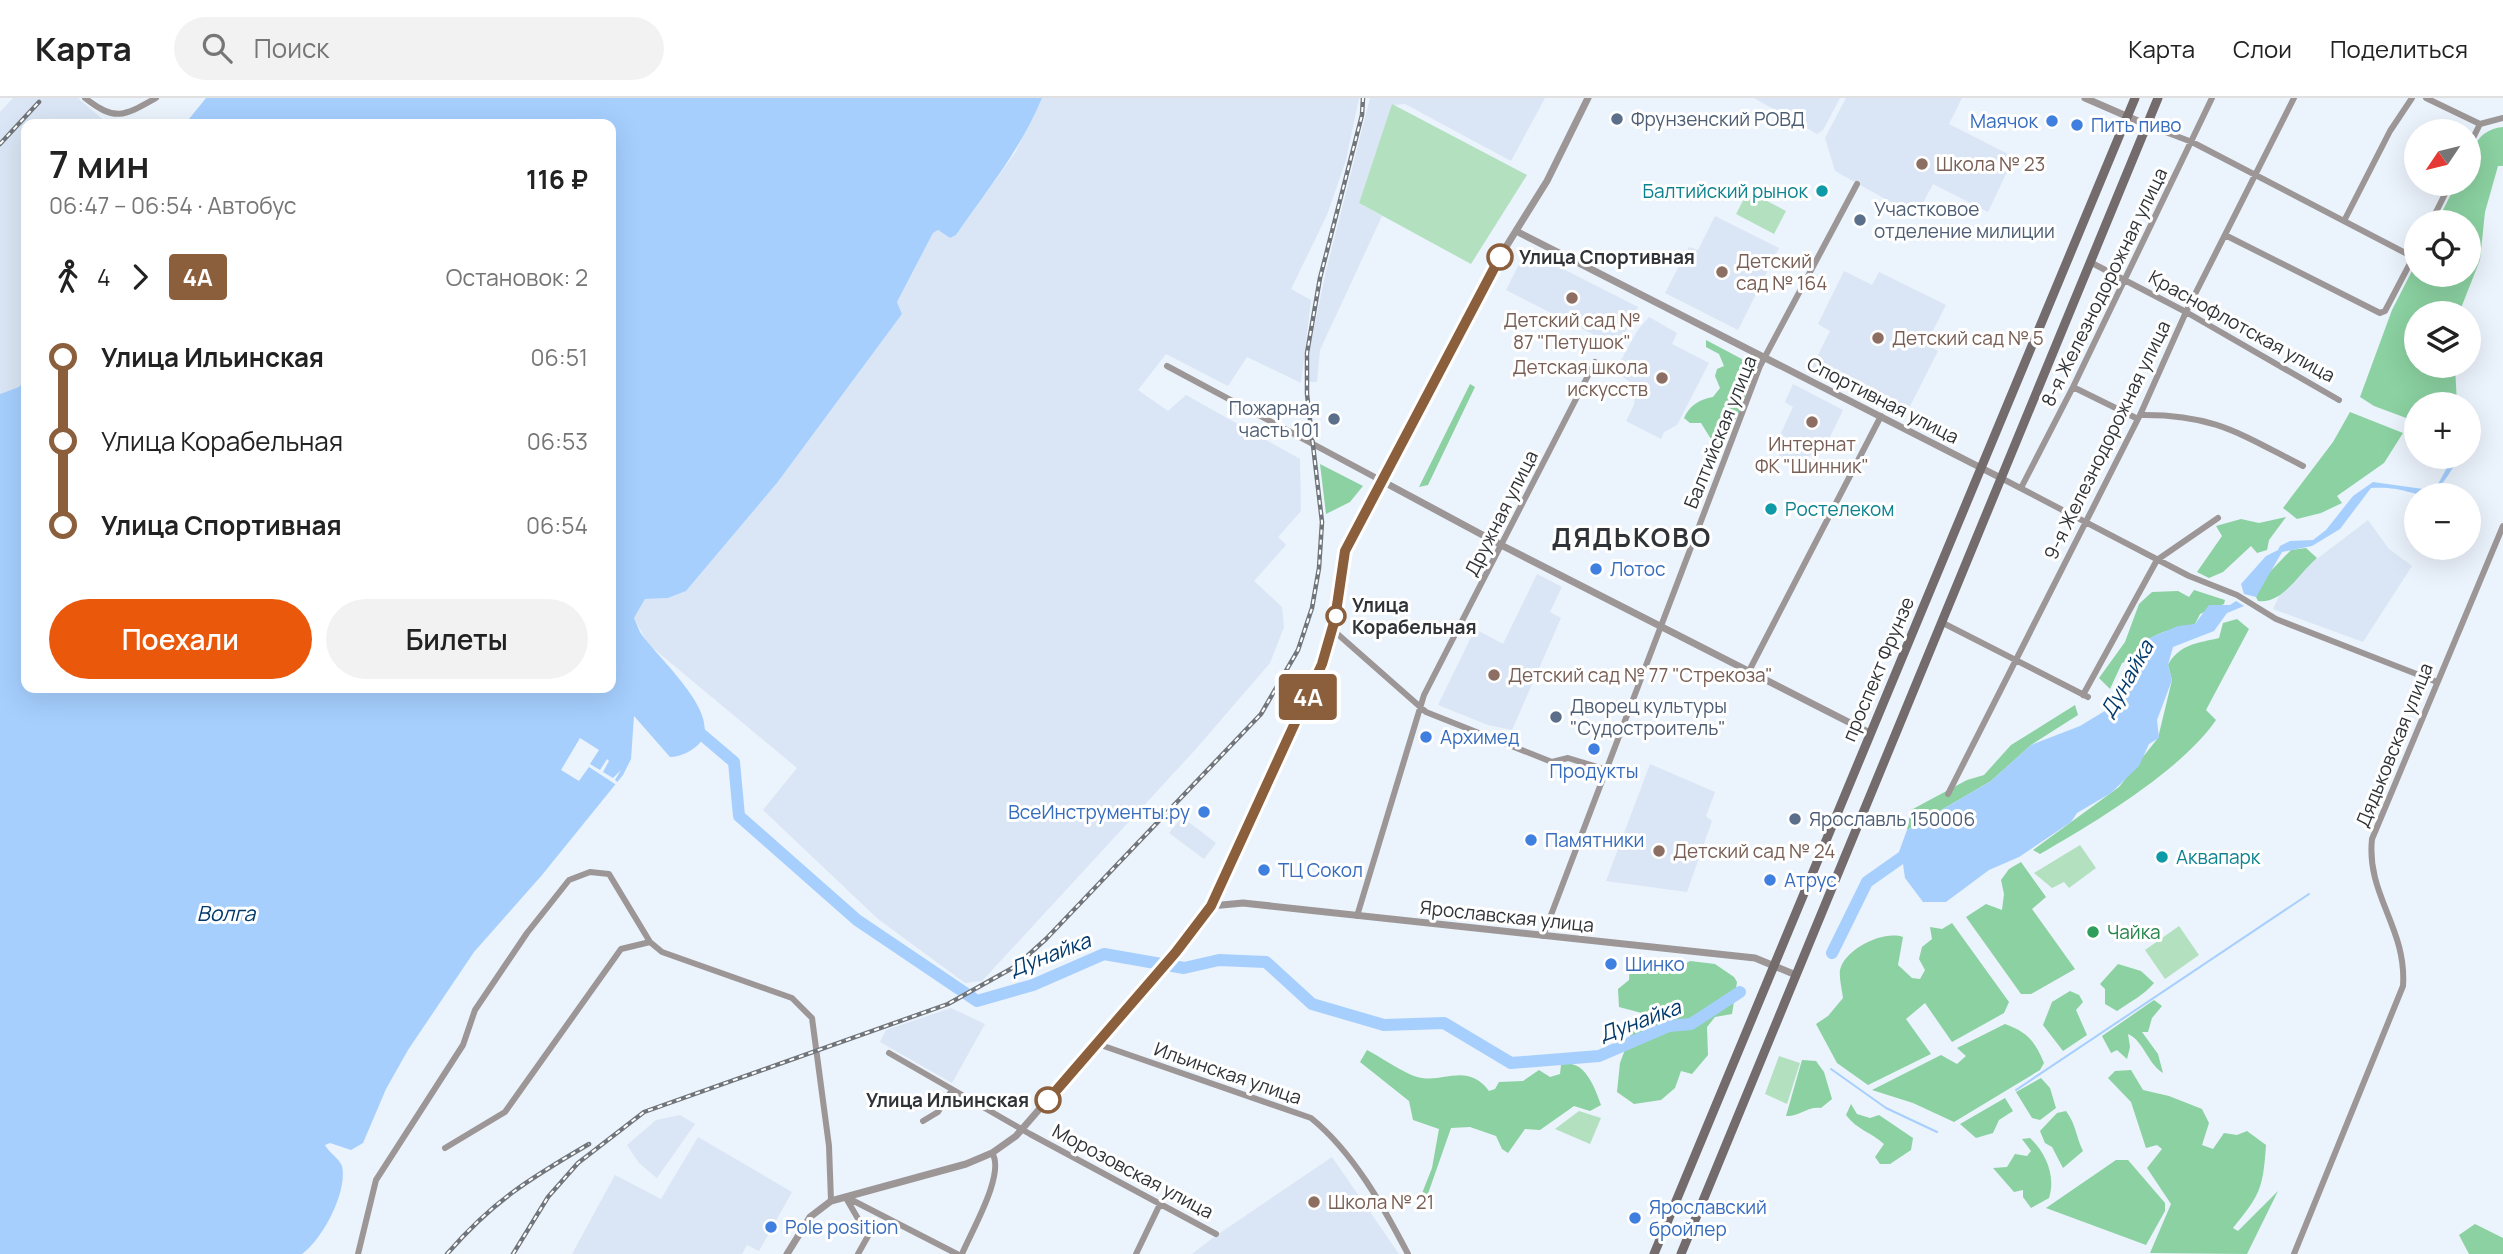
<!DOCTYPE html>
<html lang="ru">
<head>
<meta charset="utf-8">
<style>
	body { margin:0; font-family:Manrope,sans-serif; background:#f2f2f2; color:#222; height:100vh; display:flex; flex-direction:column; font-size:26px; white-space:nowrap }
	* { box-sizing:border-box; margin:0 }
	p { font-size:23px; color:#767676 }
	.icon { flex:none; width:38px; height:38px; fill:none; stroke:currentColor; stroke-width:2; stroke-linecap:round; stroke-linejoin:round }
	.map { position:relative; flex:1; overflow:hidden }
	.panel { position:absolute; left:21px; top:21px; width:595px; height:574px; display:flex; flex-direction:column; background:#fff; border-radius:14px; box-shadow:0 7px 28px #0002 }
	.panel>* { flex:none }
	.badge { padding:0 14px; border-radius:5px; font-size:24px; line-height:46px }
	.needle { width:46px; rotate:235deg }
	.buttons { position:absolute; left:2404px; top:21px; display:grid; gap:14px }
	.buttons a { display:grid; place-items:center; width:77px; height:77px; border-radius:50%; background:#fff; box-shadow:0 7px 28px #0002; font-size:35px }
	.map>.badge { position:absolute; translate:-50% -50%; box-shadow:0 0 0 4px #fff }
	.legs { display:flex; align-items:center; gap:10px; height:77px; padding:0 28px; font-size:23px }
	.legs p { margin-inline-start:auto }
	.headline { display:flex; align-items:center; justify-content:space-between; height:119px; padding:0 28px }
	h1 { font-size:38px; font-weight:600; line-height:52px }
	.action { display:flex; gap:14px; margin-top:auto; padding:14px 28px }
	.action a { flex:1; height:80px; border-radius:42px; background:#ea580c; color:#fff; font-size:28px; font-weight:600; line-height:80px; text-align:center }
	.action a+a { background:#f2f2f2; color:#222 }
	ul { padding:0 28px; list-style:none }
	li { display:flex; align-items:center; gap:24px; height:84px; font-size:26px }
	li i { display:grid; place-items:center; width:10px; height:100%; margin:0 9px; background:currentColor }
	li i::after { content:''; width:18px; height:18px; margin:-9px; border:5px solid; border-radius:50%; background:#fff }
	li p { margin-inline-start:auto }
	li:first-child i { background:linear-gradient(#0000 50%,currentColor 0) }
	li:last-child i { background:linear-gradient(currentColor 50%,#0000 0) }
	header { display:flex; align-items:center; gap:42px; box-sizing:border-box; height:98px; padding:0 35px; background:#fff; border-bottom:2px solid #e0e0e0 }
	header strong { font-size:33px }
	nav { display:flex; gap:38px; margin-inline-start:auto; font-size:24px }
	.search { width:490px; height:63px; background:#f2f2f2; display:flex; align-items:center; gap:18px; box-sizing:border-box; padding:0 24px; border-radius:38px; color:#767676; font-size:26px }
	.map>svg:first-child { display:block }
</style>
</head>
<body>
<header>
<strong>Карта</strong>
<div class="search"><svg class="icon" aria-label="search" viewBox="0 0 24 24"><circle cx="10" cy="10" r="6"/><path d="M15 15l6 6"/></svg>Поиск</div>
<nav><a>Карта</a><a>Слои</a><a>Поделиться</a></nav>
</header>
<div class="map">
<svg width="2503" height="1156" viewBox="0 0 2503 1156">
	<rect width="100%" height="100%" fill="#ebf3fc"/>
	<!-- built -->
	<path fill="#dae6f5" d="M13 0H78L108 26H26V280L19 289 0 296V14Z
		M1042 0H1359L1346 62 1327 117 1291 191 1311 202 1301 285 1247 259 1228 288 1166 256 1138 292 1168 313 1186 297 1300 361 1301 413 1278 439 1286 447 1254 483 1282 509 1284 529 1270 565 1195 652 982 883 965 885 878 821 763 712 797 670 648 546 634 520 645 501 668 500 686 493 777 385 902 216 897 204 933 135 938 132 950 140 956 137 1015 55Z
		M1370 0H1545L1511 63 1405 6 1392 7 1359 105 1382 118 1320 252 1317 284H1309L1310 249 1326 173Z
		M1754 0H1840L1823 32 1817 36Z
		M1846 0H1962L1949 26 2014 59 1988 114 1933 86 1916 118 1835 73 1825 40Z
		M1715 118 1779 150 1738 232 1665 195 1689 149 1698 152Z
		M1526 152 1638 209 1618 249 1506 192Z
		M1844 173 1872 187 1879 174 1946 207 1926 246 1938 253 1905 318 1811 271 1830 233 1818 226Z
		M1649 219 1677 235 1672 246 1709 265 1677 327 1664 334 1661 341 1626 323 1634 307 1636 289 1615 273 1637 233Z
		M1793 286 1843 312 1827 345 1816 348 1802 372 1779 361 1781 335 1793 309 1785 304Z
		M2368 422 2389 451 2412 468 2363 544 2273 511 2281 494 2305 470Z
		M1537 476 1562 489 1550 514 1561 520 1512 632 1488 627 1438 607 1475 531 1503 546Z
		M1650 666 1715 694 1706 718 1712 723 1687 794 1606 783Z
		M1182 719 1216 745 1204 761 1169 735Z
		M951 910 985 926 952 985 880 944 886 932Z
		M680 1017 695 1026 657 1080 639 1065 627 1047 656 1022Z
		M698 1039 792 1094 759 1153 747 1147 742 1156H572L615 1077 661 1101Z
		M1332 1059 1399 1156H1192L1214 1139Z"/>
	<!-- green -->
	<path fill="#b3e1c0" d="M1392 6 1527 77 1471 166 1359 105Z
		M1748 93 1786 113 1774 136 1736 116Z
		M2080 747 2096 770 2069 790 2064 784 2052 790 2034 775Z
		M2179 828 2199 857 2165 881 2145 852Z
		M1779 958 1800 965 1787 1006 1765 996Z
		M1579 1013 1601 1020 1590 1046 1555 1031Z"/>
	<!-- forest -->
	<path fill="#8bd1a1" d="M2503 29V68H2498L2485 114 2480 162 2459 215H2417V268H2455L2457 306H2417V324L2374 308 2360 299 2392 212 2417 163V177H2469V124H2437L2456 86H2469C2469 60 2472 32 2503 29Z
		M1706 242 1755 268 1739 315 1720 349 1714 346 1701 325H1690L1684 320C1689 308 1700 301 1713 299L1720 290 1715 278 1717 271 1724 268 1719 256 1706 249Z
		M1470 286 1475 289 1428 387 1419 389Z
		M2350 314 2403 335 2384 365 2337 398 2342 405 2321 415 2297 421 2283 410 2333 344Z
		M1320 366 1363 388 1350 404 1326 416Z
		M2286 419 2269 442 2267 452 2257 455 2251 448 2223 474 2209 480 2197 474 2222 438 2216 428 2241 421 2259 425Z
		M2306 450 2317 460C2299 475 2282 507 2258 503L2256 499 2266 478 2291 452Z
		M2194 492 2225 502 2224 506 2200 516 2195 526C2173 532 2143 534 2136 559L2122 565 2110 591 2099 580 2125 544 2139 506 2152 494 2178 493 2189 499Z
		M2237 521 2249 531 2206 612 2216 622C2182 672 2094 725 2040 756L2033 752 2119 689 2158 640 2172 582 2168 567C2179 546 2198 545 2219 540L2223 525Z
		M2075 607 2078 617 2031 647 1991 683 1907 732 1911 712 1967 682 1984 677 2011 647Z
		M2021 764 2046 799 2032 811 2075 871 2031 896H2021L1966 819 1986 806 2002 812 2004 796 2001 782 2009 771Z
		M1952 825 2009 904 2004 915 1952 944 1925 905 1906 921 1931 956 1868 987 1837 965 1816 926 1828 918 1843 900C1842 892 1839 880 1840 872 1845 851 1883 832 1903 839L1898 867 1912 880 1920 881 1925 872 1919 861 1922 849 1932 841 1930 829 1942 831Z
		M1643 860 1680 869 1690 863 1715 866 1734 879 1737 884 1732 916 1715 919 1707 929 1708 957 1692 976 1681 973 1675 990 1661 1002 1634 1006 1617 994 1620 965 1633 930 1649 926 1653 918 1619 909 1618 891 1629 882 1630 866Z
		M2118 866 2141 873 2154 885C2144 897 2130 904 2117 913L2105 906V891L2100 886Z
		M2070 893 2079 897 2083 904 2076 912 2087 937 2063 953 2043 927 2052 904Z
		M2154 902 2162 908 2152 920 2148 934H2142L2158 956 2163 975C2147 965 2144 943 2128 936L2130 949 2127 961 2117 952 2111 955 2102 938Z
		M2005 926C2027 934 2035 943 2044 965L2040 972 1954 1024 1913 1005 1872 992 1941 957 1957 966 1966 958 1957 950Z
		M1367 952C1381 959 1409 979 1422 980 1445 984 1468 965 1489 993L1495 991 1499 984 1523 983 1539 972 1550 979 1560 976 1561 967C1584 959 1595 990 1601 1007L1590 1013 1574 1008 1540 1032 1525 1031 1508 1055 1502 1051 1496 1038 1470 1029 1451 1030 1423 1110 1419 1103 1432 1070 1439 1031 1413 1022 1409 1003 1360 964Z
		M1802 962 1816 963 1824 974 1832 1001 1821 1010C1807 1008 1799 1019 1786 1018Z
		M2131 972 2143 992 2169 998 2202 1011 2209 1025 2202 1047 2213 1051 2224 1035 2237 1037 2247 1033 2266 1047C2263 1091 2260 1097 2233 1130L2238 1133 2278 1093 2247 1156 2150 1155 2171 1106 2147 1070 2162 1051 2157 1047 2146 1050 2131 1004 2108 980 2115 973Z
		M2041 980 2050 990 2056 1010 2040 1022 2032 1020 2016 994Z
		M2005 1000 2013 1013 1999 1022 1993 1035 1976 1040 1960 1026Z
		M1851 1006 1857 1016 1870 1020 1879 1017 1913 1040 1911 1052 1890 1066H1880L1875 1059 1884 1046C1871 1034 1857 1032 1846 1017Z
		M2066 1013C2076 1026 2076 1039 2083 1053L2063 1070 2052 1049 2045 1045 2040 1033 2057 1015Z
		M2030 1040C2046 1055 2056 1078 2049 1100L2031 1110 2023 1099V1092L2014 1094 1993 1070 2007 1069 2015 1056 2027 1058 2031 1053 2022 1041Z
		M2116 1062H2128L2165 1105V1113L2146 1147 2046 1110Z
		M2475 1126 2503 1140V1156H2469L2459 1137Z"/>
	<!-- water -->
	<path fill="#a6cffe" d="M206 0H1042C1021 51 987 92 956 137L950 140 938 132 933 135 897 204 902 216 777 385 686 493 668 500 645 501 634 520 640 534C656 559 725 617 699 646 692 653 680 659 670 659L634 618 631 661 623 677 542 777 474 854 408 952 386 991 363 1045 351 1052 330 1045 325 1047C329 1055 339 1060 342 1068 348 1094 322 1142 302 1156H0V296L19 289 26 280V590H611V26H185Z
		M2453 359H2459C2424 422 2425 386 2371 390L2340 431 2312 448 2282 454 2256 499 2244 496 2241 486 2266 458 2278 452 2280 448 2290 443 2313 442 2326 432 2353 398 2373 384 2430 392 2438 386Z
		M2236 503 2244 508 2227 515 2214 533 2173 549 2168 567 2172 582 2157 622 2159 640 2149 646 2139 668 2111 695 2077 715 2071 724 2019 759 1989 772 1946 804H1923L1905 780 1903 766 1896 762 1907 732 1991 683 2031 647 2080 628 2108 611 2114 600 2124 596 2123 592 2144 564 2147 541 2178 528 2195 526 2209 507H2230Z"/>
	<!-- pier -->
	<path fill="#ebf3fc" d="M580 640 599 652 590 666 600 672 607 661 609 663 603 674 613 680 621 672 615 682 620 686 618 688 589 669 579 683 561 672Z"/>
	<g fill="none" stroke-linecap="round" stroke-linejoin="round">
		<!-- stream -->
		<path stroke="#a6cffe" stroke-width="2" d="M1831 971 1886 1010 1937 1034
			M2016 992 2309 796"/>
		<!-- river -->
		<path stroke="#a6cffe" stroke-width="12" d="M694 630 734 664 739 718 857 822 977 903 1033 887 1104 856 1184 870 1219 862 1266 864 1312 906 1384 927 1444 925 1511 965 1599 958 1669 928 1691 926 1740 894
			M1832 855 1867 784 1911 753"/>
		<!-- minor -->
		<path stroke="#9c9697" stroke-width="6" d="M85 0C115 24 124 18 156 0
			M2426 0 2480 26
			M2480 26 2503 20
			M2147 27 2192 44 2413 159
			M2469 48 2480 26
			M2344 123 2390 33 2412 0
			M2431 124 2450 86
			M2227 138 2380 215 2385 213 2417 152
			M2090 164 2186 214 2339 302
			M1167 268 1382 383
			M2073 289 2138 321
			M2140 317C2214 316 2240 336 2303 368
			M2001 380 2189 478 2237 497 2276 521 2437 584
			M2021 390 2073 289 2212 0
			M1941 524 2088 599
			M1333 532 1426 614 1552 664 1568 660 1604 671
			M1749 573 1881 318
			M2083 597 2157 462 2218 420
			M1948 696 2140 317 2186 214 2294 0
			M1357 818 1424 597 1595 264
			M1543 838 1760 268 1857 86
			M1095 945 1311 1020C1353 1054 1383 1108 1408 1156
			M889 955 1030 1036 1216 1136
			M923 1023 938 1014 952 992
			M445 1050 505 1014 621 851 650 844
			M846 1099 957 1156
			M846 1100 868 1138 858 1156
			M358 1156 376 1082 463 947 475 912 527 835 569 782 590 774 609 776 650 844 662 854 792 900 812 920 829 1048 831 1103
			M962 1156C971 1134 1006 1075 992 1055
			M1136 1156 1161 1104
			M2294 1156 2403 888C2407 830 2366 797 2372 741L2503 428"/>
		<!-- tertiary -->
		<path stroke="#9c9697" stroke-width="7" d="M2085 0 2147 27
			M1516 133 2001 380
			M1382 383 1503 448 1870 635
			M1211 808 1243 805 1755 860 1796 877
			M787 1156 810 1119 831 1103 966 1066 992 1055 1016 1038 1176 854 1211 808 1322 566 1335 521 1345 453 1486 181 1547 83 1588 0"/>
		<!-- secondary -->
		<path stroke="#736b6c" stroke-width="9" d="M1654 1156 2135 0
			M1681 1156 2158 0"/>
		<defs>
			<path id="rail" d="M0 46 39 4
				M447 1156C493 1103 529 1081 589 1046
				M513 1156 548 1099 578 1065 644 1014 948 906 1016 868 1046 841 1261 616 1298 552 1312 510 1319 470 1322 424 1307 296V255L1320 180 1362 17 1363 0"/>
		</defs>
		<!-- rail casing -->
		<use href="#rail" stroke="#70757b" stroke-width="4.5"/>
		<!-- rail -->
		<use href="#rail" stroke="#fff" stroke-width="2" stroke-dasharray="5" stroke-linecap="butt"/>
	</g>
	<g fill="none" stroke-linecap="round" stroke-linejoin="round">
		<defs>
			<path id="line-1" d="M1048 1002 1176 854 1211 808 1322 566 1335 521 1345 453 1500 159"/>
		</defs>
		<!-- line-1 casing -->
		<use href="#line-1" stroke="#fff" stroke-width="16"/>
		<!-- line-1 -->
		<use href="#line-1" stroke="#8b5e3c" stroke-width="10"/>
	</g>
	<!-- markers -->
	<g fill="#5c6f8a" stroke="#fff" stroke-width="2.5">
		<circle cx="1617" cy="21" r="7"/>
		<circle cx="1860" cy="122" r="7"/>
		<circle cx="1334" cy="321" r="7"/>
		<circle cx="1556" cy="619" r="7"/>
		<circle cx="1795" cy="721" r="7"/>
	</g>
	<g fill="#3f7fe0" stroke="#fff" stroke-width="2.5">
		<circle cx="2052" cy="23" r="7"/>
		<circle cx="2077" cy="27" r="7"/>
		<circle cx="1596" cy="471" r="7"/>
		<circle cx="1426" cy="639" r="7"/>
		<circle cx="1594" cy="651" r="7"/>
		<circle cx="1204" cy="714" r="7"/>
		<circle cx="1531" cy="742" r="7"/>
		<circle cx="1264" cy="772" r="7"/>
		<circle cx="1770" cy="782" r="7"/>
		<circle cx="1611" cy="866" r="7"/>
		<circle cx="1635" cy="1120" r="7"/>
		<circle cx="771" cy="1129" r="7"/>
	</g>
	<g fill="#8d6e63" stroke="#fff" stroke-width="2.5">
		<circle cx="1922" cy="66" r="7"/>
		<circle cx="1722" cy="174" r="7"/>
		<circle cx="1572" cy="200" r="7"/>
		<circle cx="1878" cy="240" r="7"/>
		<circle cx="1662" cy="280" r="7"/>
		<circle cx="1812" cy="324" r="7"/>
		<circle cx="1494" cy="577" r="7"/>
		<circle cx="1659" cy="753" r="7"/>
		<circle cx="1314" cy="1104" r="7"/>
	</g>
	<g fill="#0f9aa8" stroke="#fff" stroke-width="2.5">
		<circle cx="1822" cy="93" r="7"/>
		<circle cx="1771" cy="411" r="7"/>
		<circle cx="2162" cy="759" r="7"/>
	</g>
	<g fill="#fff" stroke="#8b5e3c" stroke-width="3.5">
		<circle cx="1500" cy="159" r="12"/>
		<circle cx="1336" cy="518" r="9"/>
		<circle cx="1048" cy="1002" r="12"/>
	</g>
	<circle fill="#2e9e5b" stroke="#fff" stroke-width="2.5" cx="2093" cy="834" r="7"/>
	<g text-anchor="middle" stroke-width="6" stroke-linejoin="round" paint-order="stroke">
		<!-- service labels -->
		<g font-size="19" fill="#4e5e75" stroke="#fff" text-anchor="start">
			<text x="1631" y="28">Фрунзенский РОВД</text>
			<text x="1874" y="118">Участковое<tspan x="1874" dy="22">отделение милиции</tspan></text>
			<text x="1320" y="317" text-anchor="end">Пожарная<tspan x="1320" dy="22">часть 101</tspan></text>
			<text x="1570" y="615">Дворец культуры<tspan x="1570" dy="22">"Судостроитель"</tspan></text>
			<text x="1809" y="728">Ярославль 150006</text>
		</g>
		<!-- shop labels -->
		<g font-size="19" fill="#366cbe" stroke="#fff" text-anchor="start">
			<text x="2038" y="30" text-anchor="end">Маячок</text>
			<text x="2091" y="34">Пить пиво</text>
			<text x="1610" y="478">Лотос</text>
			<text x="1440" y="646">Архимед</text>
			<text x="1594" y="680" text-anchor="middle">Продукты</text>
			<text x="1190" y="721" text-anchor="end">ВсеИнструменты.ру</text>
			<text x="1545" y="749">Памятники</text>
			<text x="1278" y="779">ТЦ Сокол</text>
			<text x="1784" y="789">Атрус</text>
			<text x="1625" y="873">Шинко</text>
			<text x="1649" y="1116">Ярославский<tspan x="1649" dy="22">бройлер</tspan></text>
			<text x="785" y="1136">Pole position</text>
		</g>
		<!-- education labels -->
		<g font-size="19" fill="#785e54" stroke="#fff" text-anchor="start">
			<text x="1936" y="73">Школа № 23</text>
			<text x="1736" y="170">Детский<tspan x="1736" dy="22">сад № 164</tspan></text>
			<text x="1572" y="229" text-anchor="middle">Детский сад №<tspan x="1572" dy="22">87 "Петушок"</tspan></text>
			<text x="1892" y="247">Детский сад № 5</text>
			<text x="1648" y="276" text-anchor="end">Детская школа<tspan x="1648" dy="22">искусств</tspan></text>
			<text x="1812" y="353" text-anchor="middle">Интернат<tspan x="1812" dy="22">ФК "Шинник"</tspan></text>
			<text x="1508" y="584">Детский сад № 77 "Стрекоза"</text>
			<text x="1673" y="760">Детский сад № 24</text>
			<text x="1328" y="1111">Школа № 21</text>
		</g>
		<!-- culture labels -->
		<g font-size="19" fill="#0d838f" stroke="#fff" text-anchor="start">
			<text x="1808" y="100" text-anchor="end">Балтийский рынок</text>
			<text x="1785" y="418">Ростелеком</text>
			<text x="2176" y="766">Аквапарк</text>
		</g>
		<!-- stop labels -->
		<g font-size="19" font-weight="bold" fill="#303337" stroke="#fff" text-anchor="start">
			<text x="1519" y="166">Улица Спортивная</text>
			<text x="1352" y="514">Улица<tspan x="1352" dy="22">Корабельная</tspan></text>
			<text x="1029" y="1009" text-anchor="end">Улица Ильинская</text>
		</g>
		<!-- street labels -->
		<g font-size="19" fill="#303337" stroke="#fff">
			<text transform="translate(2104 189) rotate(-64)" y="7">8-я Железнодорожная улица</text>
			<text transform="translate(2242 228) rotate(29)" y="7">Краснофлотская улица</text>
			<text transform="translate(1883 302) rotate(27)" y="7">Спортивная улица</text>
			<text transform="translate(1720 334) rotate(-68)" y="7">Балтийская улица</text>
			<text transform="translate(2107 342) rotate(-64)" y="7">9-я Железнодорожная улица</text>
			<text transform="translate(1501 415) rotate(-63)" y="7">Дружная улица</text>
			<text transform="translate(1878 571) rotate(-67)" y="7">проспект Фрунзе</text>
			<text transform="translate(2394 647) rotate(-68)" y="7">Дядьковская улица</text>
			<text transform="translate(1507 818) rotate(6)" y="7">Ярославская улица</text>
			<text transform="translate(1228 975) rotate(19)" y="7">Ильинская улица</text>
			<text transform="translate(1133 1073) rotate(28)" y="7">Морозовская улица</text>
		</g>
		<!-- leisure labels -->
		<g font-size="19" fill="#27864d" stroke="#fff" text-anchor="start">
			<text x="2107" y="841">Чайка</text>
		</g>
		<!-- water labels -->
		<g font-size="21" font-style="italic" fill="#00396c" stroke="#fff">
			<text transform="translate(2127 581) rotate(-60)" y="7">Дунайка</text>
			<text x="226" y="823">Волга</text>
			<text transform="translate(1050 857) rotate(-21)" y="7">Дунайка</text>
			<text transform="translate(1640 923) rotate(-20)" y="7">Дунайка</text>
		</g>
		<!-- district labels -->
		<g font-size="26" font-weight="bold" letter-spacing="2" fill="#303337" stroke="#fff">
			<text x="1632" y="449">ДЯДЬКОВО</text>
		</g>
	</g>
</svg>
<div class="buttons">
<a><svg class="needle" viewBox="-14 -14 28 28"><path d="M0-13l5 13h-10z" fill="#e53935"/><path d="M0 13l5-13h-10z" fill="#767676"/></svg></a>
<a><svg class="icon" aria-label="locate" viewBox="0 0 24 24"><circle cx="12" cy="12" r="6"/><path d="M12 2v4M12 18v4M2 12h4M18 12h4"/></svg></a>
<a><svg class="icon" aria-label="layers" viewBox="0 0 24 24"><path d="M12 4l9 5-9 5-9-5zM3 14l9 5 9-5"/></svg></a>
<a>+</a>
<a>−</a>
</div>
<b class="badge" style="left:1308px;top:599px;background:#8b5e3c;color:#fff">4А</b>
<section class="panel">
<div class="headline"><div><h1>7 мин</h1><p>06:47 – 06:54 · Автобус</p></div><b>116 ₽</b></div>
<div class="legs"><svg class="icon" aria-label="walk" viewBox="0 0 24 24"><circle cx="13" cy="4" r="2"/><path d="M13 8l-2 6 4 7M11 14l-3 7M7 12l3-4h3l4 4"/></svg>4<svg class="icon" aria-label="forward" viewBox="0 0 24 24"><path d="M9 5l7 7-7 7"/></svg><b class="badge" style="background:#8b5e3c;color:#fff">4А</b><p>Остановок: 2</p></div>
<ul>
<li><i style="color:#8b5e3c"></i><b>Улица Ильинская</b><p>06:51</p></li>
<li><i style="color:#8b5e3c"></i><span>Улица Корабельная</span><p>06:53</p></li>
<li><i style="color:#8b5e3c"></i><b>Улица Спортивная</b><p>06:54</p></li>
</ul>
<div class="action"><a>Поехали</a><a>Билеты</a></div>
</section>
</div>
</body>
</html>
